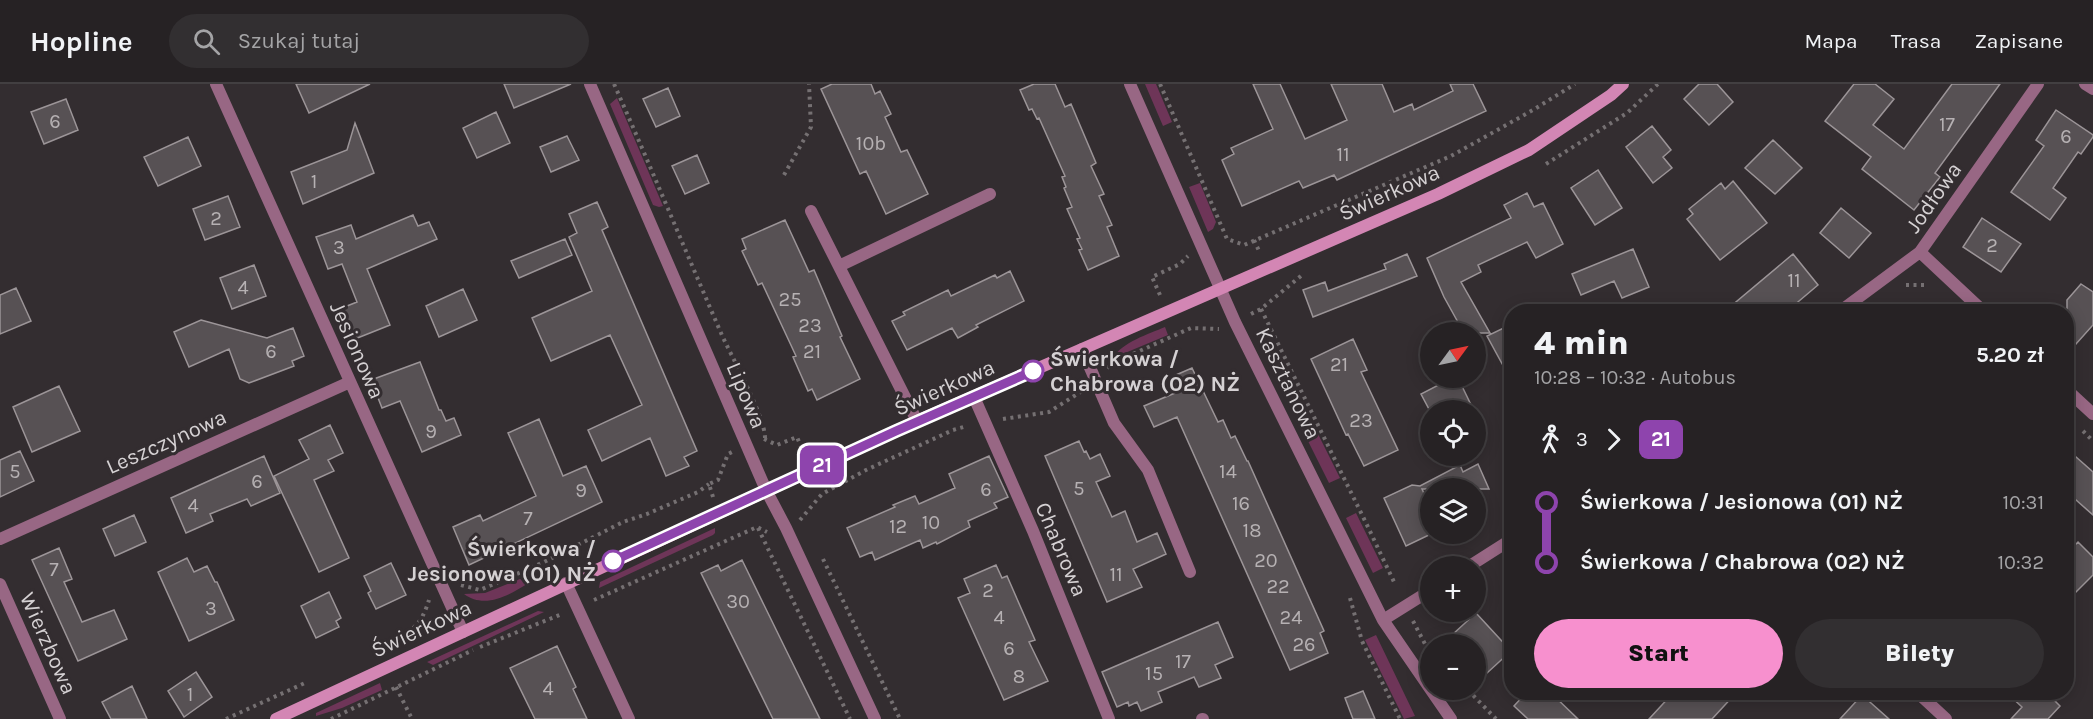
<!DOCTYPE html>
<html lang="pl">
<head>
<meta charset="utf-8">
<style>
	body { margin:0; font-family:Karla,sans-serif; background:#322f31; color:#f1f3f6; height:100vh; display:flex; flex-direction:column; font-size:22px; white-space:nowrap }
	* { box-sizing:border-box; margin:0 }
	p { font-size:20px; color:#a4a4a6 }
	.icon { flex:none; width:33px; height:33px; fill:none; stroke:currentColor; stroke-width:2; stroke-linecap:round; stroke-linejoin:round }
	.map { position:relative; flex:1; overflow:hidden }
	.drawer { position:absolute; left:1504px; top:220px; width:570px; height:396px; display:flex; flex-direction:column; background:#262224; border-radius:24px; box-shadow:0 3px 15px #0003,0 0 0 2px #423f41 }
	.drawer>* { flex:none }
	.badge { padding:0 12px; border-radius:9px; font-size:21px; line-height:39px }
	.needle { width:39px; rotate:57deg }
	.fabs { position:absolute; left:1420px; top:238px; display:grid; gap:12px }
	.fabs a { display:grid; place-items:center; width:66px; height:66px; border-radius:50%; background:#262224; box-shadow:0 3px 15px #0003,0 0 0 2px #423f41; font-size:30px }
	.map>.badge { position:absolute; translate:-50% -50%; box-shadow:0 0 0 3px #fff }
	.legs { display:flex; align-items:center; gap:9px; height:66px; padding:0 30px; font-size:20px }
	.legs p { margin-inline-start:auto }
	.summary { display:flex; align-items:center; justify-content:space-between; height:102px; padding:0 30px }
	h1 { font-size:33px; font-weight:800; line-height:45px }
	.action { display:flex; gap:12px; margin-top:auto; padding:12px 30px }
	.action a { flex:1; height:69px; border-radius:36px; background:#f790ce; color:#111; font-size:24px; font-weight:800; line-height:69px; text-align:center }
	.action a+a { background:#322f31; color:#f1f3f6 }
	ul { padding:0 30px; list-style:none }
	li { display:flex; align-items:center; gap:21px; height:60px; font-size:22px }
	li i { display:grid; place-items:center; width:9px; height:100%; margin:0 8px; background:currentColor }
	li i::after { content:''; width:15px; height:15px; margin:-8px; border:4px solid; border-radius:50%; background:#262224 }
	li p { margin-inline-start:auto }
	li:first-child i { background:linear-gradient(#0000 50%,currentColor 0) }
	li:last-child i { background:linear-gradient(currentColor 50%,#0000 0) }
	header { display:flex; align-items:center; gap:36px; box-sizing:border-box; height:84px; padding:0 30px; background:#262224; border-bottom:2px solid #423f41 }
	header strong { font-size:28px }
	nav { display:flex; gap:33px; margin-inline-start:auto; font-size:21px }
	.search { width:420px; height:54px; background:#322f31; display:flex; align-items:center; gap:15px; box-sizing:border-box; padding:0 21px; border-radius:33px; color:#a4a4a6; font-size:22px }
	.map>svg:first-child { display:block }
</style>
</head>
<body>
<header>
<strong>Hopline</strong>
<div class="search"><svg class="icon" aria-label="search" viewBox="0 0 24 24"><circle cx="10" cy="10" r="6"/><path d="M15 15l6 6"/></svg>Szukaj tutaj</div>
<nav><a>Mapa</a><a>Trasa</a><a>Zapisane</a></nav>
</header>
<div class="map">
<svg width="2093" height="635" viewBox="0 0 2093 635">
	<rect width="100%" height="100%" fill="#332d30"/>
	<!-- green -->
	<path fill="#6e3558" d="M1145 0H1156L1172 38 1163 42Z
		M617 14 663 122 659 123 653 121 610 20Z
		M1200 99 1216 138 1213 145 1208 148 1189 103Z
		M1165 243 1168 251 1113 274C1122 258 1149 250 1165 243Z
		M1313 340 1340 394 1329 399 1302 345Z
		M1356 429 1383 484 1373 489 1346 434Z
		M715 444V449L713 451 599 504 600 498Z
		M520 495 527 500C508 512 484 525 464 510L485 509Z
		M538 527 544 528 433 581 427 578Z
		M1376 551 1415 632 1404 635 1365 556Z
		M380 599 382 606 342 624 316 632V629Z"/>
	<!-- building -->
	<path fill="#575154" stroke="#9c9598" stroke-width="1.5" d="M296 0H370L309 29Z
		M504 0H571L514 24Z
		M832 0H871L875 10 880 7 891 30 885 33 901 68 907 66 928 110 886 130 866 87 860 90 821 5Z
		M1034 0H1055L1065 23 1071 20 1096 79 1091 82 1104 110 1099 112 1112 141 1107 143 1119 172 1088 186 1079 166 1082 165 1077 155 1080 154 1067 125 1072 123 1064 104 1066 103 1062 93 1065 92 1039 34 1037 35 1032 25 1029 26 1020 6Z
		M1253 0H1280L1305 55 1347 36 1331 0H1382L1394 28 1412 20 1414 26 1453 7 1450 0H1473L1486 27 1337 96 1334 91 1303 104 1299 97 1242 122 1222 76 1234 70 1231 64 1273 45Z
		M1699 0H1717L1733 18 1709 41 1684 15Z
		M1854 0H1875L1894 15 1873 41 1904 65 1952 0H2000L1935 89 1940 93 1914 126 1862 85 1871 73 1825 37Z
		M668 4 680 32 656 43 643 15Z
		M66 15 78 46 44 60 31 28Z
		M2056 26 2093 51V53L2081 70 2078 68 2053 104 2066 114 2050 136 2011 108 2044 62 2036 56Z
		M496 28 510 59 477 74 463 44Z
		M355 39 374 89 303 120 291 88 347 66Z
		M1652 42 1671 66 1663 73 1672 84 1653 99 1626 63Z
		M567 52 579 76 551 88 540 63Z
		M188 53 201 82 158 102 144 73Z
		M1773 56 1802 84 1775 110 1745 84Z
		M697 71 709 99 685 110 672 82Z
		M1598 86 1622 124 1595 141 1571 104Z
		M1733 97 1767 139 1720 176 1687 135 1693 130 1689 125 1721 99 1725 105Z
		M1527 109 1534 123 1543 119 1563 160 1536 174 1527 158 1478 181 1481 188 1461 198 1490 249H1464L1444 213 1427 174 1511 134 1504 121Z
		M228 112 240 143 205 156 193 125Z
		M597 118 608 143 602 146 697 367 684 373 689 382 666 392 650 354 602 377 588 346 642 321 610 251 551 277 532 234 592 207 569 153 577 149 569 130Z
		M1841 124 1871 149 1849 174 1820 149Z
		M413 131 418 142 429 138 437 155 367 185 390 241 355 255 342 224 357 218 342 180 328 185 316 153 351 141 356 155Z
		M1982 134 2021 160 2001 188 1963 163Z
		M785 136 809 188 814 186 842 252 840 253 860 295 817 316 812 305 808 307 793 273 796 272 762 199 758 201 742 167 746 165 742 155Z
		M565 155 572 171 519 194 511 177Z
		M1633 165 1649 203 1622 214 1614 197 1581 211 1572 190Z
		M1407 170 1417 192 1313 233 1303 206 1325 198 1328 207 1386 185 1384 180Z
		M1793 170 1818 201 1786 228H1724Z
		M254 181 266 212 232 225 220 194Z
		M1010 187 1024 217 976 241 978 243 958 254 952 244 907 266 892 237 905 231 903 228 948 206 951 212 995 191 997 194Z
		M2081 200 2093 208V241L2067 270V216Z
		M16 204 31 237 0 250V211Z
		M463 205 477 236 439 253 426 222Z
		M201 236 267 254 293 244 304 272 292 277 294 282 249 299 240 295 229 265 189 283 174 248Z
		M1512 240V298L1487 252Z
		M1353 255 1367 286 1361 288 1398 366 1364 382 1348 350 1346 351 1311 275Z
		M420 278 439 326H441L446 337 454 334 461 351 422 368 400 317 382 324 371 296Z
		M1192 284 1218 338 1223 336 1231 354 1235 352 1247 377H1248L1324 547 1320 549 1328 569 1290 586 1177 333 1154 343 1144 322 1175 309 1169 294Z
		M1452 294H1458L1474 327H1430L1421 310Z
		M59 302 80 347 32 368 13 323Z
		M539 335 563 392 586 382 602 418 469 481 453 443 480 431 483 437 536 412 508 349Z
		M330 341 343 369 328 376 334 387 314 396 349 474 319 488 274 392 309 375 299 356Z
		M1079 357 1084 368 1086 367 1090 375 1100 370 1110 392 1096 398 1112 433 1125 427 1137 458 1157 449 1166 470 1133 485 1142 503 1107 518 1045 372Z
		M2067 365 2093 388V431L2067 408Z
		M20 367 34 397 0 413V376Z
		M264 372 280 409 251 422 247 415 210 430 213 437 186 449 171 414Z
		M989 372 1008 413 994 419 997 424 968 437 970 443 937 460 936 458 923 464 920 456 875 476 872 468 860 473 847 444 895 423 893 421 915 412 919 420 955 404 949 390Z
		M1478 380 1489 405H1422L1431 424V450L1406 462 1384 414 1412 401 1420 402 1460 381 1463 388Z
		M134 431 146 458 115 472 103 445Z
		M2078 458 2093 473V491L2067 517V469Z
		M59 464 72 495 64 498 82 538 114 526 127 555 78 577 32 476Z
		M187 474 194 488 207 482 215 498H217L234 536 189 557 158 488Z
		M742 476 788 570 820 635H773L701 489 718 481 721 487Z
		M391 479 406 511 376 525 368 509 371 507 364 492Z
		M996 481 1002 494 1007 492 1035 556 1029 558 1048 597 1004 616 958 514 970 509 964 495Z
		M329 508 341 534 336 537 339 543 316 554 301 522Z
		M1476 529 1511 567 1487 589 1476 577V561H1462L1452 551Z
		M1218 538 1233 573 1215 581 1221 594 1199 603 1194 593 1158 608 1162 618 1141 627 1137 618 1129 622 1128 618 1117 623 1102 588Z
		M557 562 576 603 573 605 587 635H535L510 584Z
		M196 588 212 613 184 633 168 607Z
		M132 602 147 635H111L102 618Z
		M1363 607 1375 635H1353L1345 614Z
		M1526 609H1551L1578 635H1528L1514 622Z
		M1673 609H1736L1712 635H1649Z
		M2007 609H2047L2060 622 2048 635H2011L2022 623Z
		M1862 611 1889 635H1840Z"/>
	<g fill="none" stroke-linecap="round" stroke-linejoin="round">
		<!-- path -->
		<path stroke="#757072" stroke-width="4" stroke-dasharray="3 4.5" stroke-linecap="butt" d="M614 0C651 83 685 166 721 249 731 272 765 332 765 354
			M1160 0 1227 155 1244 161 1451 72 1533 26 1575 0
			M1546 80 1627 29 1658 0
			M784 91 811 43 809 0
			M1254 156 1260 169
			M1906 201H1926L1928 202
			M1160 211 1152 193 1180 180 1188 172
			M1261 225 1367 441 1395 500
			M1251 230 1261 225 1302 191
			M1107 284 1115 278 1191 244 1219 245
			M1003 335 1049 328 1082 307
			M2083 347 2093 357
			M764 355 777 361 797 353 804 370
			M713 413 709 400 718 396 728 370 732 368
			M800 436 822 410 866 386 953 346 967 342
			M758 444 850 635
			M823 475 900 635
			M1435 483 1453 471
			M461 501 480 506 544 478 623 438 647 430 698 408 709 400
			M1350 514 1362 557 1400 635
			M594 516 757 443 767 448
			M1413 537 1425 560 1431 567
			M395 557C415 545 422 538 429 516
			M480 563 562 530
			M396 603 412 635
			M1468 606 1496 635
			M226 635 307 598
			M331 635 473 566"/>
		<!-- street -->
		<path stroke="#986784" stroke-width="12" d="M216 0 463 548
			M590 0 766 406 786 444 875 635
			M1130 0 1235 238 1383 536 1431 606
			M2085 0 2093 5
			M811 127 917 337
			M1920 168 1984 228
			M839 182 990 110
			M1839 228 1920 168 2038 0
			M1082 265 1114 339 1148 386 1190 488
			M2067 306 2093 330
			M974 313 1033 447 1109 635
			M0 455 350 298
			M1468 483 1512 455
			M566 499 629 635
			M0 500 60 635
			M1383 536 1431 506
			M1431 606 1451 635
			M1918 609 1946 635
			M1202 635H1203"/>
		<!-- secondary -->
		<path stroke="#d386b4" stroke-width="12" d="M276 635 917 337 1438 110 1529 66 1611 11 1623 0"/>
	</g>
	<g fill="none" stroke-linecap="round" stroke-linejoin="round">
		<defs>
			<path id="line-1" d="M613 477 896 347 1033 287"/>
		</defs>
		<!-- line-1 casing -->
		<use href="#line-1" stroke="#fff" stroke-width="14"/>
		<!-- line-1 -->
		<use href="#line-1" stroke="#8e44ad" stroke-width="9"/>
	</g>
	<!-- markers -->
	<g fill="#fff" stroke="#8e44ad" stroke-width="3">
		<circle cx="1033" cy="287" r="10"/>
		<circle cx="613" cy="477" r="10"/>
	</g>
	<g text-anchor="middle" stroke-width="6" stroke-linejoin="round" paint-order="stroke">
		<!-- number labels -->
		<g font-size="20" fill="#b6b1b3">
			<text x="55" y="44">6</text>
			<text x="1947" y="47">17</text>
			<text x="2066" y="59">6</text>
			<text x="871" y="66">10b</text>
			<text x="1343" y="77">11</text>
			<text x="314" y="104">1</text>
			<text x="216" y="141">2</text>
			<text x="1992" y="168">2</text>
			<text x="339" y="170">3</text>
			<text x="1794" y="203">11</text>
			<text x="243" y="210">4</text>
			<text x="790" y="222">25</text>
			<text x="810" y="248">23</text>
			<text x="271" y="274">6</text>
			<text x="812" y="274">21</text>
			<text x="1339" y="287">21</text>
			<text x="1361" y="343">23</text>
			<text x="431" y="354">9</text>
			<text x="15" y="394">5</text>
			<text x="1228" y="394">14</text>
			<text x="257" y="404">6</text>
			<text x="1079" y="411">5</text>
			<text x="986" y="412">6</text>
			<text x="581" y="413">9</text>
			<text x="1241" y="426">16</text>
			<text x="193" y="428">4</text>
			<text x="528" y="441">7</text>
			<text x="931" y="445">10</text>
			<text x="898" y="449">12</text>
			<text x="1252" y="453">18</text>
			<text x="1266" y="483">20</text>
			<text x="54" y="492">7</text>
			<text x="1116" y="497">11</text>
			<text x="1278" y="509">22</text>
			<text x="988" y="513">2</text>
			<text x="738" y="524">30</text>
			<text x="211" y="531">3</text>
			<text x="999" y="540">4</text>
			<text x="1291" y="540">24</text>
			<text x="1304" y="567">26</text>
			<text x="1009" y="571">6</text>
			<text x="1183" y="584">17</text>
			<text x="1154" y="596">15</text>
			<text x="1019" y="599">8</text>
			<text x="548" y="611">4</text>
			<text x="190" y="617">1</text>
		</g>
		<!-- street labels -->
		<g font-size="22" fill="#d5d1d3" stroke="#332d30">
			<text transform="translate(1389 108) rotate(-24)" y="8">Świerkowa</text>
			<text transform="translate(1933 113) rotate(-55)" y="8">Jodłowa</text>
			<text transform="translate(358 266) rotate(66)" y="8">Jesionowa</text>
			<text transform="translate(1289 299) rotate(64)" y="8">Kasztanowa</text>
			<text transform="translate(944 303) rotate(-24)" y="8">Świerkowa</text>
			<text transform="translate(747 311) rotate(67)" y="8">Lipowa</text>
			<text transform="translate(166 357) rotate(-24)" y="8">Leszczynowa</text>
			<text transform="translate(1062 465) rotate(67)" y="8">Chabrowa</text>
			<text transform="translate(421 544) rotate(-25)" y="8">Świerkowa</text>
			<text transform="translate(49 559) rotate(66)" y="8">Wierzbowa</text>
		</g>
		<!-- stop labels -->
		<g font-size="22" font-weight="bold" fill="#d5d1d3" stroke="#332d30" text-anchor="start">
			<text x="1050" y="282">Świerkowa /<tspan x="1050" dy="25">Chabrowa (02) NŻ</tspan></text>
			<text x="596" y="472" text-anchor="end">Świerkowa /<tspan x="596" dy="25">Jesionowa (01) NŻ</tspan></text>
		</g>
	</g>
</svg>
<div class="fabs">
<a><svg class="needle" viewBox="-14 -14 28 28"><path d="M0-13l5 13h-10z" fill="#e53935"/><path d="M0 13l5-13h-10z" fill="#a4a4a6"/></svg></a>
<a><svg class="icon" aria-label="locate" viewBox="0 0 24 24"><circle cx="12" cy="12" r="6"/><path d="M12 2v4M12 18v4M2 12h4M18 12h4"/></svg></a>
<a><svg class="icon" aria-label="layers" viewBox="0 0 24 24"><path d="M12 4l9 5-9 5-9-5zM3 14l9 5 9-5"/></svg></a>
<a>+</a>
<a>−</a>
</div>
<b class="badge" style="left:822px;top:381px;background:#8e44ad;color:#fff">21</b>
<section class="drawer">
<div class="summary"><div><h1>4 min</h1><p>10:28 – 10:32 · Autobus</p></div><b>5.20 zł</b></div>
<div class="legs"><svg class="icon" aria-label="walk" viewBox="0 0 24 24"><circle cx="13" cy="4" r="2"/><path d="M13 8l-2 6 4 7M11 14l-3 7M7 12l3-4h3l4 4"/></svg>3<svg class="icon" aria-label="forward" viewBox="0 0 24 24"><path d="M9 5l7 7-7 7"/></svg><b class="badge" style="background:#8e44ad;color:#fff">21</b></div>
<ul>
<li><i style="color:#8e44ad"></i><b>Świerkowa / Jesionowa (01) NŻ</b><p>10:31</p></li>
<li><i style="color:#8e44ad"></i><b>Świerkowa / Chabrowa (02) NŻ</b><p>10:32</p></li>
</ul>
<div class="action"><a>Start</a><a>Bilety</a></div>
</section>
</div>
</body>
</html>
